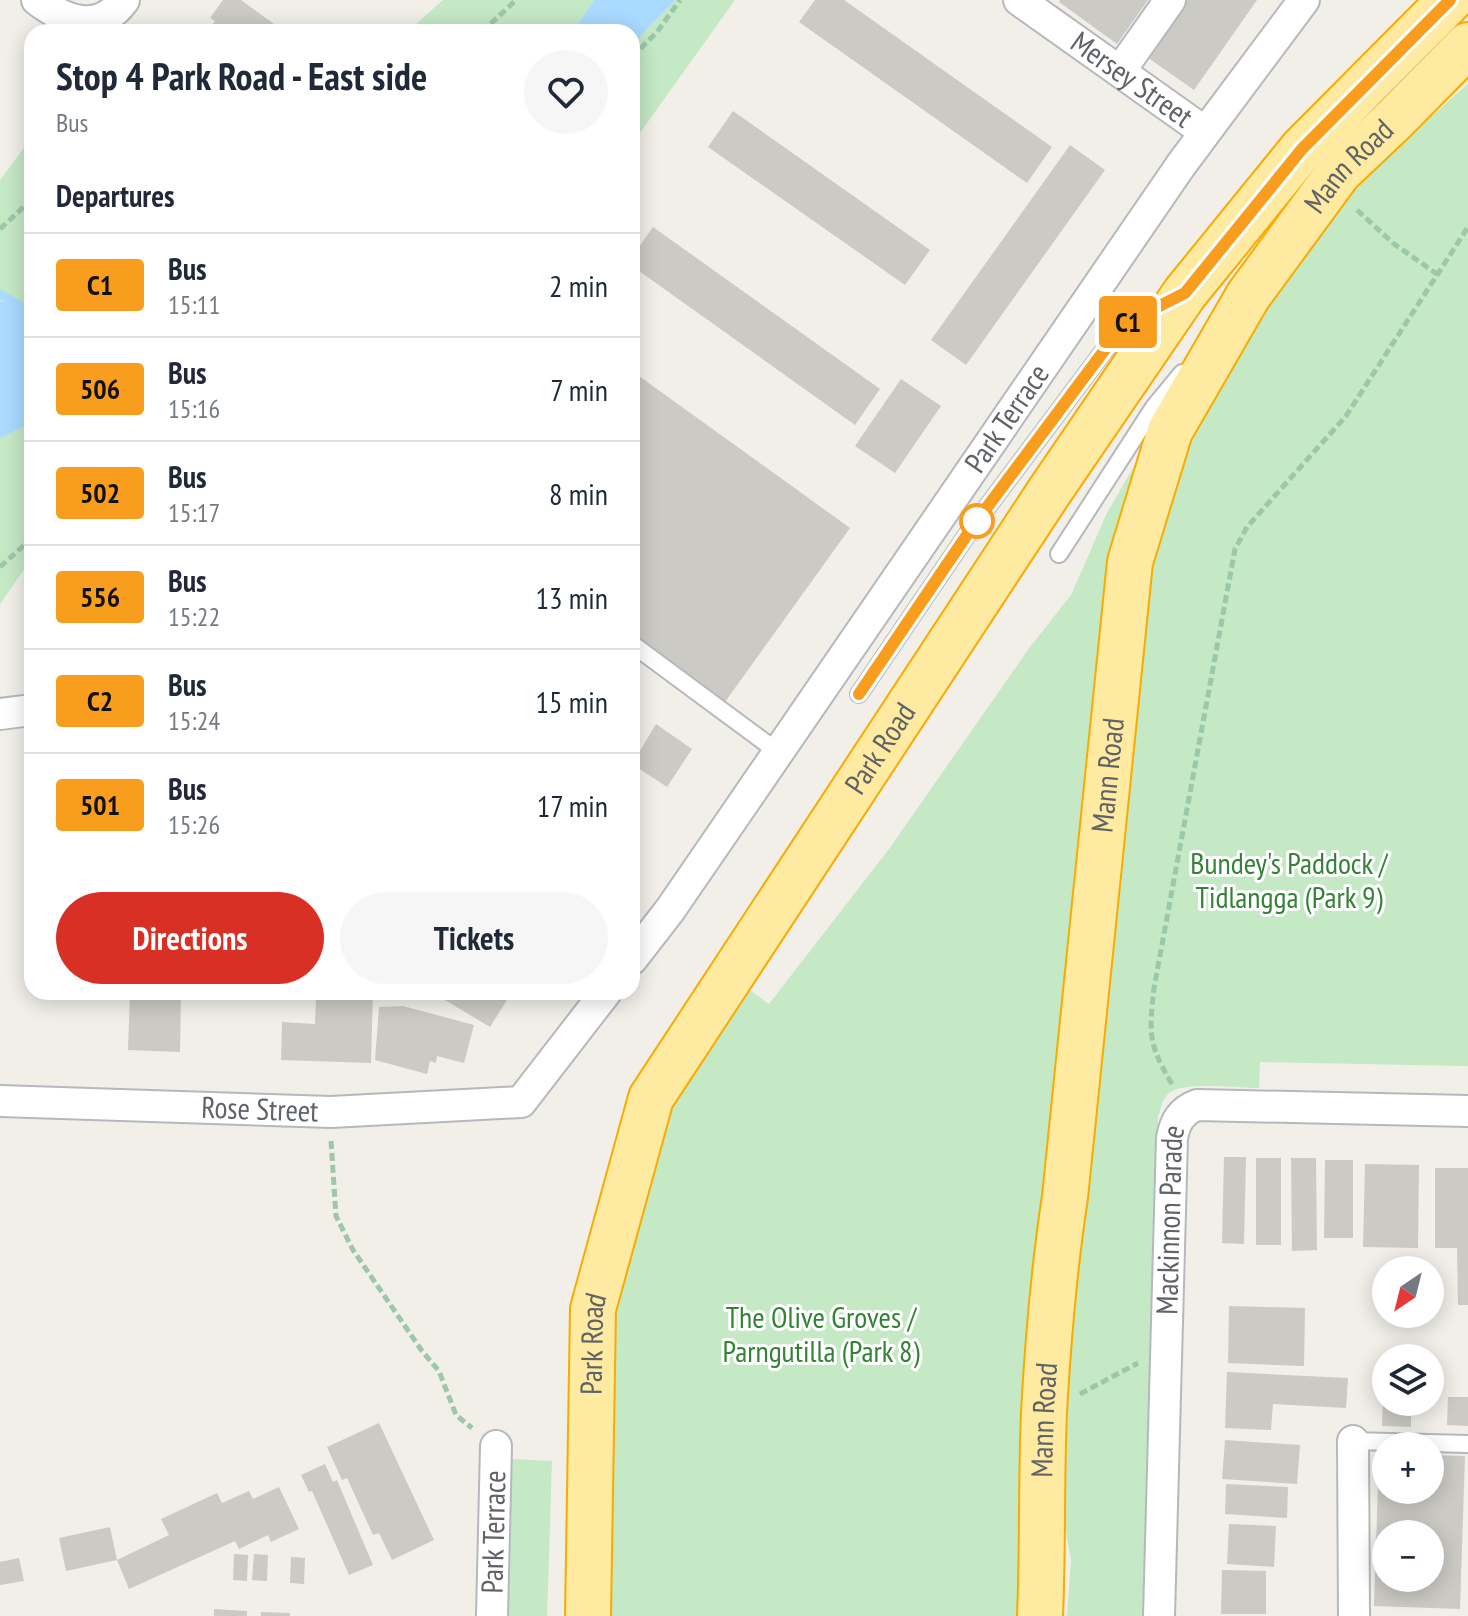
<!DOCTYPE html>
<html lang="en">
<head>
<meta charset="utf-8">
<style>
	body { margin:0; font-family:"PT Sans Narrow",sans-serif; background:#f6f6f7; color:#1f2937; height:100vh; display:flex; flex-direction:column; font-size:30px; white-space:nowrap }
	* { box-sizing:border-box; margin:0 }
	p { font-size:26px; color:#747a83 }
	.icon { flex:none; width:44px; height:44px; fill:none; stroke:currentColor; stroke-width:2; stroke-linecap:round; stroke-linejoin:round }
	.map { position:relative; flex:1; overflow:hidden }
	.side { position:absolute; left:24px; top:24px; width:616px; height:976px; display:flex; flex-direction:column; background:#fff; border-radius:24px; box-shadow:0 4px 20px #0003 }
	.side>* { flex:none }
	.badge { padding:0 16px; border-radius:6px; font-size:28px; line-height:52px }
	.needle { width:52px; rotate:215deg }
	.buttons { position:absolute; left:1372px; top:1256px; display:grid; gap:16px }
	.buttons a { display:grid; place-items:center; width:72px; height:72px; border-radius:50%; background:#fff; box-shadow:0 4px 20px #0003; font-size:40px }
	.map>.badge { position:absolute; translate:-50% -50%; box-shadow:0 0 0 4px #fff }
	h2 { padding:0 32px; font-size:30px; line-height:72px }
	.round { display:grid; place-items:center; flex:none; width:84px; height:84px; border-radius:42px; background:#f6f6f7 }
	.overview { display:flex; align-items:center; justify-content:space-between; height:136px; padding:0 32px }
	h1 { font-size:38px; font-weight:800; line-height:60px }
	.cta { display:flex; gap:16px; margin-top:auto; padding:16px 32px }
	.cta a { flex:1; height:92px; border-radius:48px; background:#d93025; color:#fff; font-size:32px; font-weight:800; line-height:92px; text-align:center }
	.cta a+a { background:#f6f6f7; color:#1f2937 }
	ul { padding:0; list-style:none }
	li { display:flex; align-items:center; gap:24px; height:104px; padding:0 32px; border-top:2px solid #e0e1e3 }
	li div { flex:1 }
	li b { display:block; font-size:30px }
	li em { font-style:normal }
	li .badge { min-width:88px; font-weight:700; text-align:center }
	.map>svg:first-child { display:block }
</style>
</head>
<body>
<div class="map">
<svg width="1468" height="1616" viewBox="0 0 1468 1616">
	<rect width="100%" height="100%" fill="#f1efe8"/>
	<!-- green -->
	<path fill="#c5e8c5" d="M443 0H594L572 32H407Z
		M675 0H735L632 144V45Z
		M1468 84V1066L1260 1062 1259 1088C1240 1088 1183 1081 1169 1093 1162 1099 1161 1108 1158 1117L1148 1616H1067L1071 1560 1057 1483 1138 601 1190 433 1217 382 1305 247 1385 157Z
		M32 137V303L0 302V180Z
		M32 423V558L0 604V438Z
		M1144 449 1117 586 1082 808 1046 1196 1019 1616H603L604 1308 672 1089 737 981 769 1004 889 849 1030 647 1071 595 1107 513Z
		M511 1459 552 1461 547 1616H508Z"/>
	<!-- water -->
	<path fill="#aadaff" d="M594 0H675L632 45V32H572Z
		M0 302 32 303V423L0 438Z"/>
	<g fill="none" stroke-linecap="round" stroke-linejoin="round">
		<!-- stream -->
		<path stroke="#aadaff" stroke-width="9" d="M0 294 32 313"/>
	</g>
	<!-- building -->
	<path fill="#cccac5" fill-rule="evenodd" d="M223 0H241L281 29 279 32H207L215 21 210 18Z
		M815 0H844L1052 147 1027 183 799 22Z
		M1060 0H1148L1117 44 1059 2Z
		M1187 0H1257L1194 90 1147 57Z
		M733 111 930 250 905 285 708 147Z
		M1070 145 1105 170 966 365 931 340Z
		M653 227 880 389 855 425 632 266V257Z
		M632 371 850 528 725 702 632 636Z
		M901 379 941 406 895 473 855 446Z
		M632 714 640 716 633 738H632Z
		M656 724 692 749 667 787 632 764Z
		M130 992H181L180 1052 128 1050Z
		M274 992H373L371 1063 281 1060 282 1022 315 1024 316 999 274 997Z
		M450 992H512L490 1027 445 1000Z
		M403 1006 474 1025 464 1063 437 1056 436 1063 430 1061 427 1074 375 1060 379 1007Z
		M1224 1157H1246L1244 1244 1222 1243Z
		M1256 1158H1281V1245H1256Z
		M1291 1158H1316L1317 1250 1292 1251Z
		M1325 1160H1353V1238H1324Z
		M1365 1164 1419 1165 1418 1248 1363 1247Z
		M1435 1168H1468V1305H1458L1457 1248H1435Z
		M1229 1306 1305 1308 1304 1366 1228 1363Z
		M1227 1372 1348 1378 1346 1408 1273 1404 1271 1430 1225 1428Z
		M1383 1393H1386V1402H1411V1427L1382 1426Z
		M1448 1397H1468V1426L1447 1425Z
		M379 1423 434 1540 392 1560 379 1533 373 1535 347 1478 342 1480 327 1447Z
		M1225 1440 1300 1445 1297 1484 1222 1479Z
		M1379 1453H1386V1490H1430V1455L1465 1456 1460 1609 1374 1606ZM1386 1534H1430V1578H1386Z
		M325 1464 333 1482 337 1480 373 1565 349 1575 312 1491 309 1492 301 1475Z
		M1226 1484 1288 1487 1287 1518 1225 1514Z
		M279 1487 299 1529 271 1542 268 1535 239 1549 235 1541 129 1589 117 1560 169 1535 161 1519 217 1493 222 1503 249 1491 253 1499Z
		M1229 1524 1276 1526 1274 1567 1227 1564Z
		M110 1527 117 1560 66 1571 59 1538Z
		M234 1554 248 1555 247 1581 233 1580Z
		M254 1554 268 1555 267 1581 252 1580Z
		M291 1557 305 1558 304 1584 290 1583Z
		M19 1558 24 1581 0 1585V1562Z
		M1222 1570 1266 1571V1614H1221Z
		M214 1609 247 1611V1616H214Z
		M261 1612 290 1613V1616H261Z"/>
	<g fill="none" stroke-linecap="round" stroke-linejoin="round">
		<defs>
			<path id="service" d="M1059 554 1154 407 1182 373
				M632 644 778 752
				M859 694 973 526 1124 324 1162 304
				M1353 1441 1468 1444"/>
			<g id="minor">
				<path d="M37 0C65 21 98 35 124 0"/>
				<path id="s1" d="M1019 0 1205 132"/>
				<path d="M1120 71 1170 0"/>
				<path d="M0 714 32 710"/>
				<path id="s2" d="M632 959 670 910 1181 165 1304 0"/>
				<path id="s3" d="M0 1101 331 1112 521 1102 606 992"/>
				<path d="M1353 1441 1354 1616"/>
				<path id="s4" d="M492 1616 496 1446"/>
				<path id="s5" d="M1159 1616 1172 1138C1175 1122 1181 1111 1197 1105L1468 1111"/>
			</g>
			<g id="trunk">
				<path id="s6" d="M588 1616 593 1309 651 1098 1049 492 1185 293 1302 149 1450 0"/>
				<path id="s7" d="M1040 1616C1043 1548 1041 1480 1044 1412 1048 1341 1054 1268 1065 1197L1130 562 1170 431 1248 296 1339 172 1396 118 1468 45"/>
			</g>
		</defs>
		<!-- service casing -->
		<use href="#service" stroke="#b5b8bc" stroke-width="20"/>
		<!-- minor casing -->
		<use href="#minor" stroke="#b5b8bc" stroke-width="34"/>
		<!-- trunk casing -->
		<use href="#trunk" stroke="#f9ab00" stroke-width="48"/>
		<!-- path -->
		<path stroke="#9cc7a9" stroke-width="5" stroke-dasharray="8 4" stroke-linecap="butt" d="M482 32 516 0
			M632 57 657 32 680 0
			M1357 210 1394 244 1437 274
			M0 229 32 199
			M0 567 32 538
			M1172 1084C1148 1044 1149 1034 1154 988L1235 549 1247 527 1346 416 1468 227
			M331 1141 336 1216 353 1250 422 1351 439 1371 456 1415 472 1428
			M1080 1394 1138 1363"/>
		<!-- service -->
		<use href="#service" stroke="#fff" stroke-width="16"/>
		<!-- minor -->
		<use href="#minor" stroke="#fff" stroke-width="30"/>
		<!-- trunk -->
		<use href="#trunk" stroke="#feeaa1" stroke-width="44"/>
	</g>
	<g fill="none" stroke-linecap="round" stroke-linejoin="round">
		<defs>
			<path id="line" d="M859 694 973 526 1124 324 1185 293 1302 149 1450 0"/>
		</defs>
		<!-- line casing -->
		<use href="#line" stroke="#fff" stroke-width="18"/>
		<!-- line -->
		<use href="#line" stroke="#f99d1e" stroke-width="12"/>
	</g>
	<!-- markers -->
	<circle fill="#fff" stroke="#f99d1e" stroke-width="4" cx="977" cy="521" r="16"/>
	<g text-anchor="middle" stroke-width="6" stroke-linejoin="round" paint-order="stroke">
		<!-- street labels -->
		<g font-size="30" fill="#5f6368" stroke="#fff">
			<text dy="10" stroke="none"><textPath href="#s1" startOffset="138">Mersey Street</textPath></text>
			<text dy="10" stroke="none"><textPath href="#s7" startOffset="1516">Mann Road</textPath></text>
			<text dy="10" stroke="none"><textPath href="#s2" startOffset="658">Park Terrace</textPath></text>
			<text dy="10" stroke="none"><textPath href="#s6" startOffset="944">Park Road</textPath></text>
			<text dy="10" stroke="none"><textPath href="#s7" startOffset="844">Mann Road</textPath></text>
			<text dy="10" stroke="none"><textPath href="#s3" startOffset="260">Rose Street</textPath></text>
			<text dy="10" stroke="none"><textPath href="#s5" startOffset="396">Mackinnon Parade</textPath></text>
			<text dy="10" stroke="none"><textPath href="#s6" startOffset="272">Park Road</textPath></text>
			<text dy="10" stroke="none"><textPath href="#s7" startOffset="196">Mann Road</textPath></text>
			<text dy="10" stroke="none"><textPath href="#s4" startOffset="84">Park Terrace</textPath></text>
		</g>
		<!-- park labels -->
		<g font-size="30" fill="#348238" stroke="#fff">
			<text x="1289" y="874">Bundey's Paddock /<tspan x="1289" dy="34">Tidlangga (Park 9)</tspan></text>
			<text x="821" y="1328">The Olive Groves /<tspan x="821" dy="34">Parngutilla (Park 8)</tspan></text>
		</g>
	</g>
</svg>
<div class="buttons">
<a><svg class="needle" viewBox="-14 -14 28 28"><path d="M0-13l5 13h-10z" fill="#e53935"/><path d="M0 13l5-13h-10z" fill="#747a83"/></svg></a>
<a><svg class="icon" aria-label="layers" viewBox="0 0 24 24"><path d="M12 4l9 5-9 5-9-5zM3 14l9 5 9-5"/></svg></a>
<a>+</a>
<a>−</a>
</div>
<b class="badge" style="left:1128px;top:322px;background:#f99d1e;color:#111">C1</b>
<section class="side">
<div class="overview"><div><h1>Stop 4 Park Road - East side</h1><p>Bus</p></div><a class="round"><svg class="icon" aria-label="heart" viewBox="0 0 24 24"><path d="M12 20l-8-8c-3-5 5-10 8-4 3-6 11-1 8 4z"/></svg></a></div>
<h2>Departures</h2>
<ul>
<li><span class="badge" style="background:#f99d1e;color:#111">C1</span><div><b>Bus</b><p>15:11</p></div><em>2 min</em></li>
<li><span class="badge" style="background:#f99d1e;color:#111">506</span><div><b>Bus</b><p>15:16</p></div><em>7 min</em></li>
<li><span class="badge" style="background:#f99d1e;color:#111">502</span><div><b>Bus</b><p>15:17</p></div><em>8 min</em></li>
<li><span class="badge" style="background:#f99d1e;color:#111">556</span><div><b>Bus</b><p>15:22</p></div><em>13 min</em></li>
<li><span class="badge" style="background:#f99d1e;color:#111">C2</span><div><b>Bus</b><p>15:24</p></div><em>15 min</em></li>
<li><span class="badge" style="background:#f99d1e;color:#111">501</span><div><b>Bus</b><p>15:26</p></div><em>17 min</em></li>
</ul>
<div class="cta"><a>Directions</a><a>Tickets</a></div>
</section>
</div>
</body>
</html>
